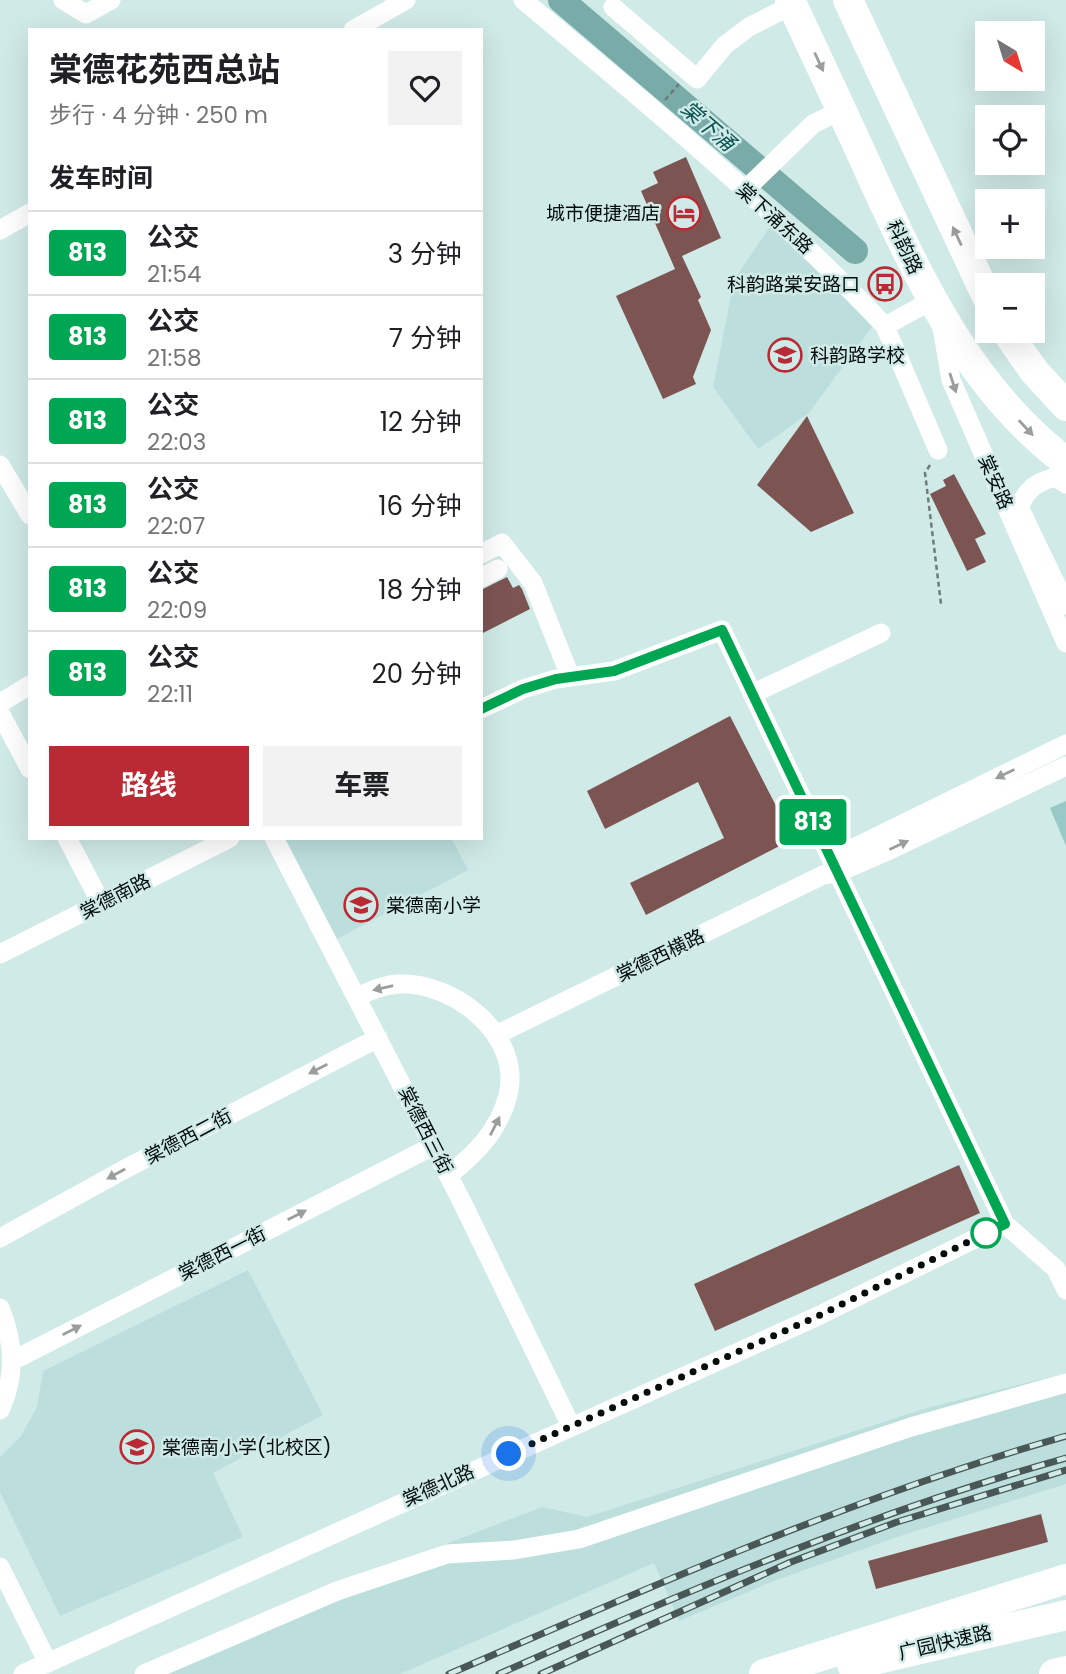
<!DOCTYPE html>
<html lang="zh">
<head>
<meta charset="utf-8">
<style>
	body { margin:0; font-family:Poppins,"Noto Sans SC",sans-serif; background:#f2f2f2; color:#202124; height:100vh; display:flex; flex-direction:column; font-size:26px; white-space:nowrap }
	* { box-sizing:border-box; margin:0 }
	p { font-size:23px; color:#757577 }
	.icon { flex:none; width:38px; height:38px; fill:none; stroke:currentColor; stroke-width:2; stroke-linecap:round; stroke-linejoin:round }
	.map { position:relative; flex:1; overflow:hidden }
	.drawer { position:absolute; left:28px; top:28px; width:455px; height:812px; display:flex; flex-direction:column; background:#fff; border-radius:0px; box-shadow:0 7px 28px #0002 }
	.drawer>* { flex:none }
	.badge { padding:0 14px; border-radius:5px; font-size:24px; line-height:46px }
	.needle { width:46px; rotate:142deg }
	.fabs { position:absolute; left:975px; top:21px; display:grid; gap:14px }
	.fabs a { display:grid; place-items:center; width:70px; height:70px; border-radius:0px; background:#fff; box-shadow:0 7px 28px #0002; font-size:35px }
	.you { position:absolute; width:35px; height:35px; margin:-18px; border:5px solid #fff; border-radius:50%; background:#1a73e8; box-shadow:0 0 0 10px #1a73e833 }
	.map>.badge { position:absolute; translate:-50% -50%; box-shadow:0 0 0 4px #fff }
	h2 { padding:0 21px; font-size:26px; line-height:63px }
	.round { display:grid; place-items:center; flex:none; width:74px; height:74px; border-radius:0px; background:#f2f2f2 }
	.summary { display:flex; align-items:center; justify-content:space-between; height:119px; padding:0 21px }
	h1 { font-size:33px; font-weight:700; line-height:52px }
	.button { display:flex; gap:14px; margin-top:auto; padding:14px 21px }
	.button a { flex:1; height:80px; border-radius:0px; background:#ba2a34; color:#fff; font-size:28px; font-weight:700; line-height:80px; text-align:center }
	.button a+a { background:#f2f2f2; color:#202124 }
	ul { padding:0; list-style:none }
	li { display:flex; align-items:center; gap:21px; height:84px; padding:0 21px; border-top:2px solid #e0e0e0 }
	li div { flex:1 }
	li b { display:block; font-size:26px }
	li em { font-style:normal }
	li .badge { min-width:77px; font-weight:700; text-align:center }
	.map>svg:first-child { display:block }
</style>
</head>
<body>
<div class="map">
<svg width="1066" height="1674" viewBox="0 0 1066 1674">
	<rect width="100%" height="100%" fill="#d0eae8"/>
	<!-- built -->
	<path fill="#bcdfdd" d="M771 225 875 323 809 413 758 449 713 387 734 280Z
		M285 838H451L468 870 337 939Z
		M248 1270 323 1415 213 1473 243 1537 60 1616 0 1492V1457L21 1436 37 1407 43 1371Z
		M1066 1373V1484L897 1537 774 1581 679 1621 654 1563 400 1674H132L347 1582 542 1507 587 1517 927 1408Z"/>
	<!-- green -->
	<path fill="#99c9c6" d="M1066 801V846L1050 808Z"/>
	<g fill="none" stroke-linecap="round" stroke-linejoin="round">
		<!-- river -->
		<path stroke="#79aba8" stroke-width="26" d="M561 0 855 251"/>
	</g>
	<!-- building -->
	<path fill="#7c5553" d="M686 157 721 238 682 256 701 297 698 300 711 330 693 377 696 384 663 399 616 296 675 269 641 191 658 183 653 172Z
		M807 416 854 513 811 532 757 485Z
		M954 474 986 534 975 539 986 562 967 571 930 494 946 486 943 480Z
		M507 577 513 588 519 585 522 589 530 609 481 634V590Z
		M730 716 793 839 646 915 630 883 724 838 698 782 605 829 587 791Z
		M959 1165 980 1213 715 1331 694 1284Z
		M1041 1514 1048 1542 876 1589 868 1561Z"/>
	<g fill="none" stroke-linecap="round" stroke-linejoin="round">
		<!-- path -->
		<path stroke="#6b7c7b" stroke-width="2.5" stroke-dasharray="5 3.5" stroke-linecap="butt" d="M665 100 679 84
			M930 465 925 473 941 604"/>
		<!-- minor -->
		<path stroke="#fff" stroke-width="19" d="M63 0 86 14 111 0
			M523 0C648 104 773 208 885 326L931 301
			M613 7 697 79 725 45 749 27 792 5
			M353 30 406 0
			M745 190 813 124 841 110
			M0 230 30 213
			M885 326 938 450
			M942 328 951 380 1066 643
			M0 465 30 515
			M1066 484 1055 477C1035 483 1028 488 1019 507L1066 605
			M481 554 502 543 533 583 570 676
			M481 578 498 569
			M752 694 881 633
			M0 703 30 685
			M481 709 523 689 556 679 614 671 722 630 1005 1224 1056 1269 1066 1290
			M0 713 30 769
			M67 838 101 903
			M274 838 461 1200 571 1426
			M831 859 1066 744
			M0 954 230 838
			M357 997C370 991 383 985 398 984 453 981 523 1035 508 1095 499 1131 476 1153 449 1175
			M496 1035 823 875 837 873 892 849 1066 766
			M0 1238 125 1169 378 1038
			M0 1308C14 1341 16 1377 0 1410
			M12 1361 433 1146
			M0 1567 48 1663
			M23 1674 818 1316 1005 1224
			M144 1674 337 1591 447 1554 514 1550 579 1539 911 1427 1066 1383"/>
		<!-- highway -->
		<path stroke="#fff" stroke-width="30" d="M790 0C818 60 846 119 873 179 922 285 971 390 1066 462
			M848 0 987 297
			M1006 331 1034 371 1066 406
			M852 1665 1066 1615
			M764 1674 1066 1579
			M1054 1674 1066 1671"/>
		<defs>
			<path id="rail" d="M449 1674C652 1586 853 1497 1066 1436
				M499 1674C684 1592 870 1513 1066 1458
				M541 1674 791 1562 897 1522 1066 1470"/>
		</defs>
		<!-- rail casing -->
		<use href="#rail" stroke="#495857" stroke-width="7"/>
		<!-- rail -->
		<use href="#rail" stroke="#d0eae8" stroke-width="4.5" stroke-dasharray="13" stroke-linecap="butt"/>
	</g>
	<!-- one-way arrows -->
	<defs><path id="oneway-solid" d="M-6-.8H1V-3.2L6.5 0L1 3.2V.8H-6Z" transform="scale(1.75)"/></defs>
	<g fill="#9b9e9e">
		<use href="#oneway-solid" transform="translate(819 62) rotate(65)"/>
		<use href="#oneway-solid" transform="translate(957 236) rotate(-115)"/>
		<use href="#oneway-solid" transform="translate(953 383) rotate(72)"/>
		<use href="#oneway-solid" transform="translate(1026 428) rotate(47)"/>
		<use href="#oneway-solid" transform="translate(1005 774) rotate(154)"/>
		<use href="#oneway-solid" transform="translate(899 845) rotate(-25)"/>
		<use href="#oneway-solid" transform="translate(383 988) rotate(167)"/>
		<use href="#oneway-solid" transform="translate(318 1069) rotate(153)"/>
		<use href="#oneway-solid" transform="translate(495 1126) rotate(-63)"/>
		<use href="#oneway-solid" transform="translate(116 1174) rotate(151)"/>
		<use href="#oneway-solid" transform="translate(297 1215) rotate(-27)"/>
		<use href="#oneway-solid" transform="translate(72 1330) rotate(-27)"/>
	</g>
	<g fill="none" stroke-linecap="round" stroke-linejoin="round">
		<defs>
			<path id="line" d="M481 709 523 689 556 679 614 671 722 630 1005 1224 986 1233"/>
		</defs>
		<!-- line casing -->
		<use href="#line" stroke="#fff" stroke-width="16"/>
		<!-- line -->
		<use href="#line" stroke="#00a651" stroke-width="10"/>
		<!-- walk -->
		<path stroke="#050d0d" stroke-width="7" stroke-dasharray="0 12.6" d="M509 1454 818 1316 986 1233"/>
	</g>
	<!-- icons -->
	<defs>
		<symbol id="hotel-ring" viewBox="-11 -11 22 22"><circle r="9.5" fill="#d0eae8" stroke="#ba2a34" stroke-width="1.5"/><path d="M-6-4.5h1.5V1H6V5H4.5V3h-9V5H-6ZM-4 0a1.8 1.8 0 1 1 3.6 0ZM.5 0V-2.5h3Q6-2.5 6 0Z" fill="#ba2a34"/></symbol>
		<symbol id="bus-ring" viewBox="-11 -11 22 22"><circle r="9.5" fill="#d0eae8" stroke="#ba2a34" stroke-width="1.5"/><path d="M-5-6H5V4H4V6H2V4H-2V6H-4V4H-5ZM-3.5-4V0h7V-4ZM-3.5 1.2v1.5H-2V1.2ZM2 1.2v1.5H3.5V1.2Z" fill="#ba2a34"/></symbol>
		<symbol id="school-ring" viewBox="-11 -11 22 22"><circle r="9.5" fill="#d0eae8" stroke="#ba2a34" stroke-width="1.5"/><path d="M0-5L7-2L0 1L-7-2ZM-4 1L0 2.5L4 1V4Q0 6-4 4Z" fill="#ba2a34"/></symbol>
	</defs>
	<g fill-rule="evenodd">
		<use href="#hotel-ring" x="665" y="194" width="38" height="38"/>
		<use href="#bus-ring" x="866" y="265" width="38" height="38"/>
		<use href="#school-ring" x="766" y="336" width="38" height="38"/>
		<use href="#school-ring" x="342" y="886" width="38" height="38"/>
		<use href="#school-ring" x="118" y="1428" width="38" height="38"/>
	</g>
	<!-- markers -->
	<circle fill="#fff" stroke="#00a651" stroke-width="3.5" cx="986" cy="1233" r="14"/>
	<g text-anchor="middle" stroke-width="5" stroke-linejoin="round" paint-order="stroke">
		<!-- poi labels -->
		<g font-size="19" fill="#050d0d" stroke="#d0eae8" text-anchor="start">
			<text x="660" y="220" text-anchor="end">城市便捷酒店</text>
			<text x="860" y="291" text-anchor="end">科韵路棠安路口</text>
			<text x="810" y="362">科韵路学校</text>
			<text x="386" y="912">棠德南小学</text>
			<text x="162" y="1454">棠德南小学(北校区)</text>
		</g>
		<!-- street labels -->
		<g font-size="19" fill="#050d0d" stroke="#d0eae8">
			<text transform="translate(775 218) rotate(42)" y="7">棠下涌东路</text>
			<text transform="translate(905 247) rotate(65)" y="7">科韵路</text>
			<text transform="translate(996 482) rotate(66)" y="7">棠安路</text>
			<text transform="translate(115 896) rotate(-27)" y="7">棠德南路</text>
			<text transform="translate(660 955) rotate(-26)" y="7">棠德西横路</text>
			<text transform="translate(426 1130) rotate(63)" y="7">棠德西三街</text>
			<text transform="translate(188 1136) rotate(-28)" y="7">棠德西二街</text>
			<text transform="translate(222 1253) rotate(-27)" y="7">棠德西一街</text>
			<text transform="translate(438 1485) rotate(-24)" y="7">棠德北路</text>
			<text transform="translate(945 1642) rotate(-13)" y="7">广园快速路</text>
		</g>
		<!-- water labels -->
		<g font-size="21" font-style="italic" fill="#0b5553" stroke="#d0eae8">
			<text transform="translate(708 126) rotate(41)" y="7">棠下涌</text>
		</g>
	</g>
</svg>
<div class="fabs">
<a><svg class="needle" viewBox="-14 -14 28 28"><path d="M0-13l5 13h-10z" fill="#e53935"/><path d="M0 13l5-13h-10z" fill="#757577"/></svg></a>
<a><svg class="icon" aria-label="locate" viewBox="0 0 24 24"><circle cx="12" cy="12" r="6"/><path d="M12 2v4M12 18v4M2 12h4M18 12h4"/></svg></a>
<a>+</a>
<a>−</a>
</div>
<div class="you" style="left:509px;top:1454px"></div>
<b class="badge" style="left:813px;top:822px;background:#00a651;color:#fff">813</b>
<section class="drawer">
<div class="summary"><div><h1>棠德花苑西总站</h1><p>步行 · 4 分钟 · 250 m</p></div><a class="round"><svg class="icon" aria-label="heart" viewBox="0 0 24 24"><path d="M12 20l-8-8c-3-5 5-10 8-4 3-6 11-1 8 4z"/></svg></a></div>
<h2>发车时间</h2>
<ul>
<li><span class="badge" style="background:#00a651;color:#fff">813</span><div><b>公交</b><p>21:54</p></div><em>3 分钟</em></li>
<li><span class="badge" style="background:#00a651;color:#fff">813</span><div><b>公交</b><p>21:58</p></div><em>7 分钟</em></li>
<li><span class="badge" style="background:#00a651;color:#fff">813</span><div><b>公交</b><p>22:03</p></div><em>12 分钟</em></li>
<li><span class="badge" style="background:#00a651;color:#fff">813</span><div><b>公交</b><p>22:07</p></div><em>16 分钟</em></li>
<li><span class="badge" style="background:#00a651;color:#fff">813</span><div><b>公交</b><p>22:09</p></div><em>18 分钟</em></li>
<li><span class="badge" style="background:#00a651;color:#fff">813</span><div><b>公交</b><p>22:11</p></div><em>20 分钟</em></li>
</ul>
<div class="button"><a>路线</a><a>车票</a></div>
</section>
</div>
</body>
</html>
